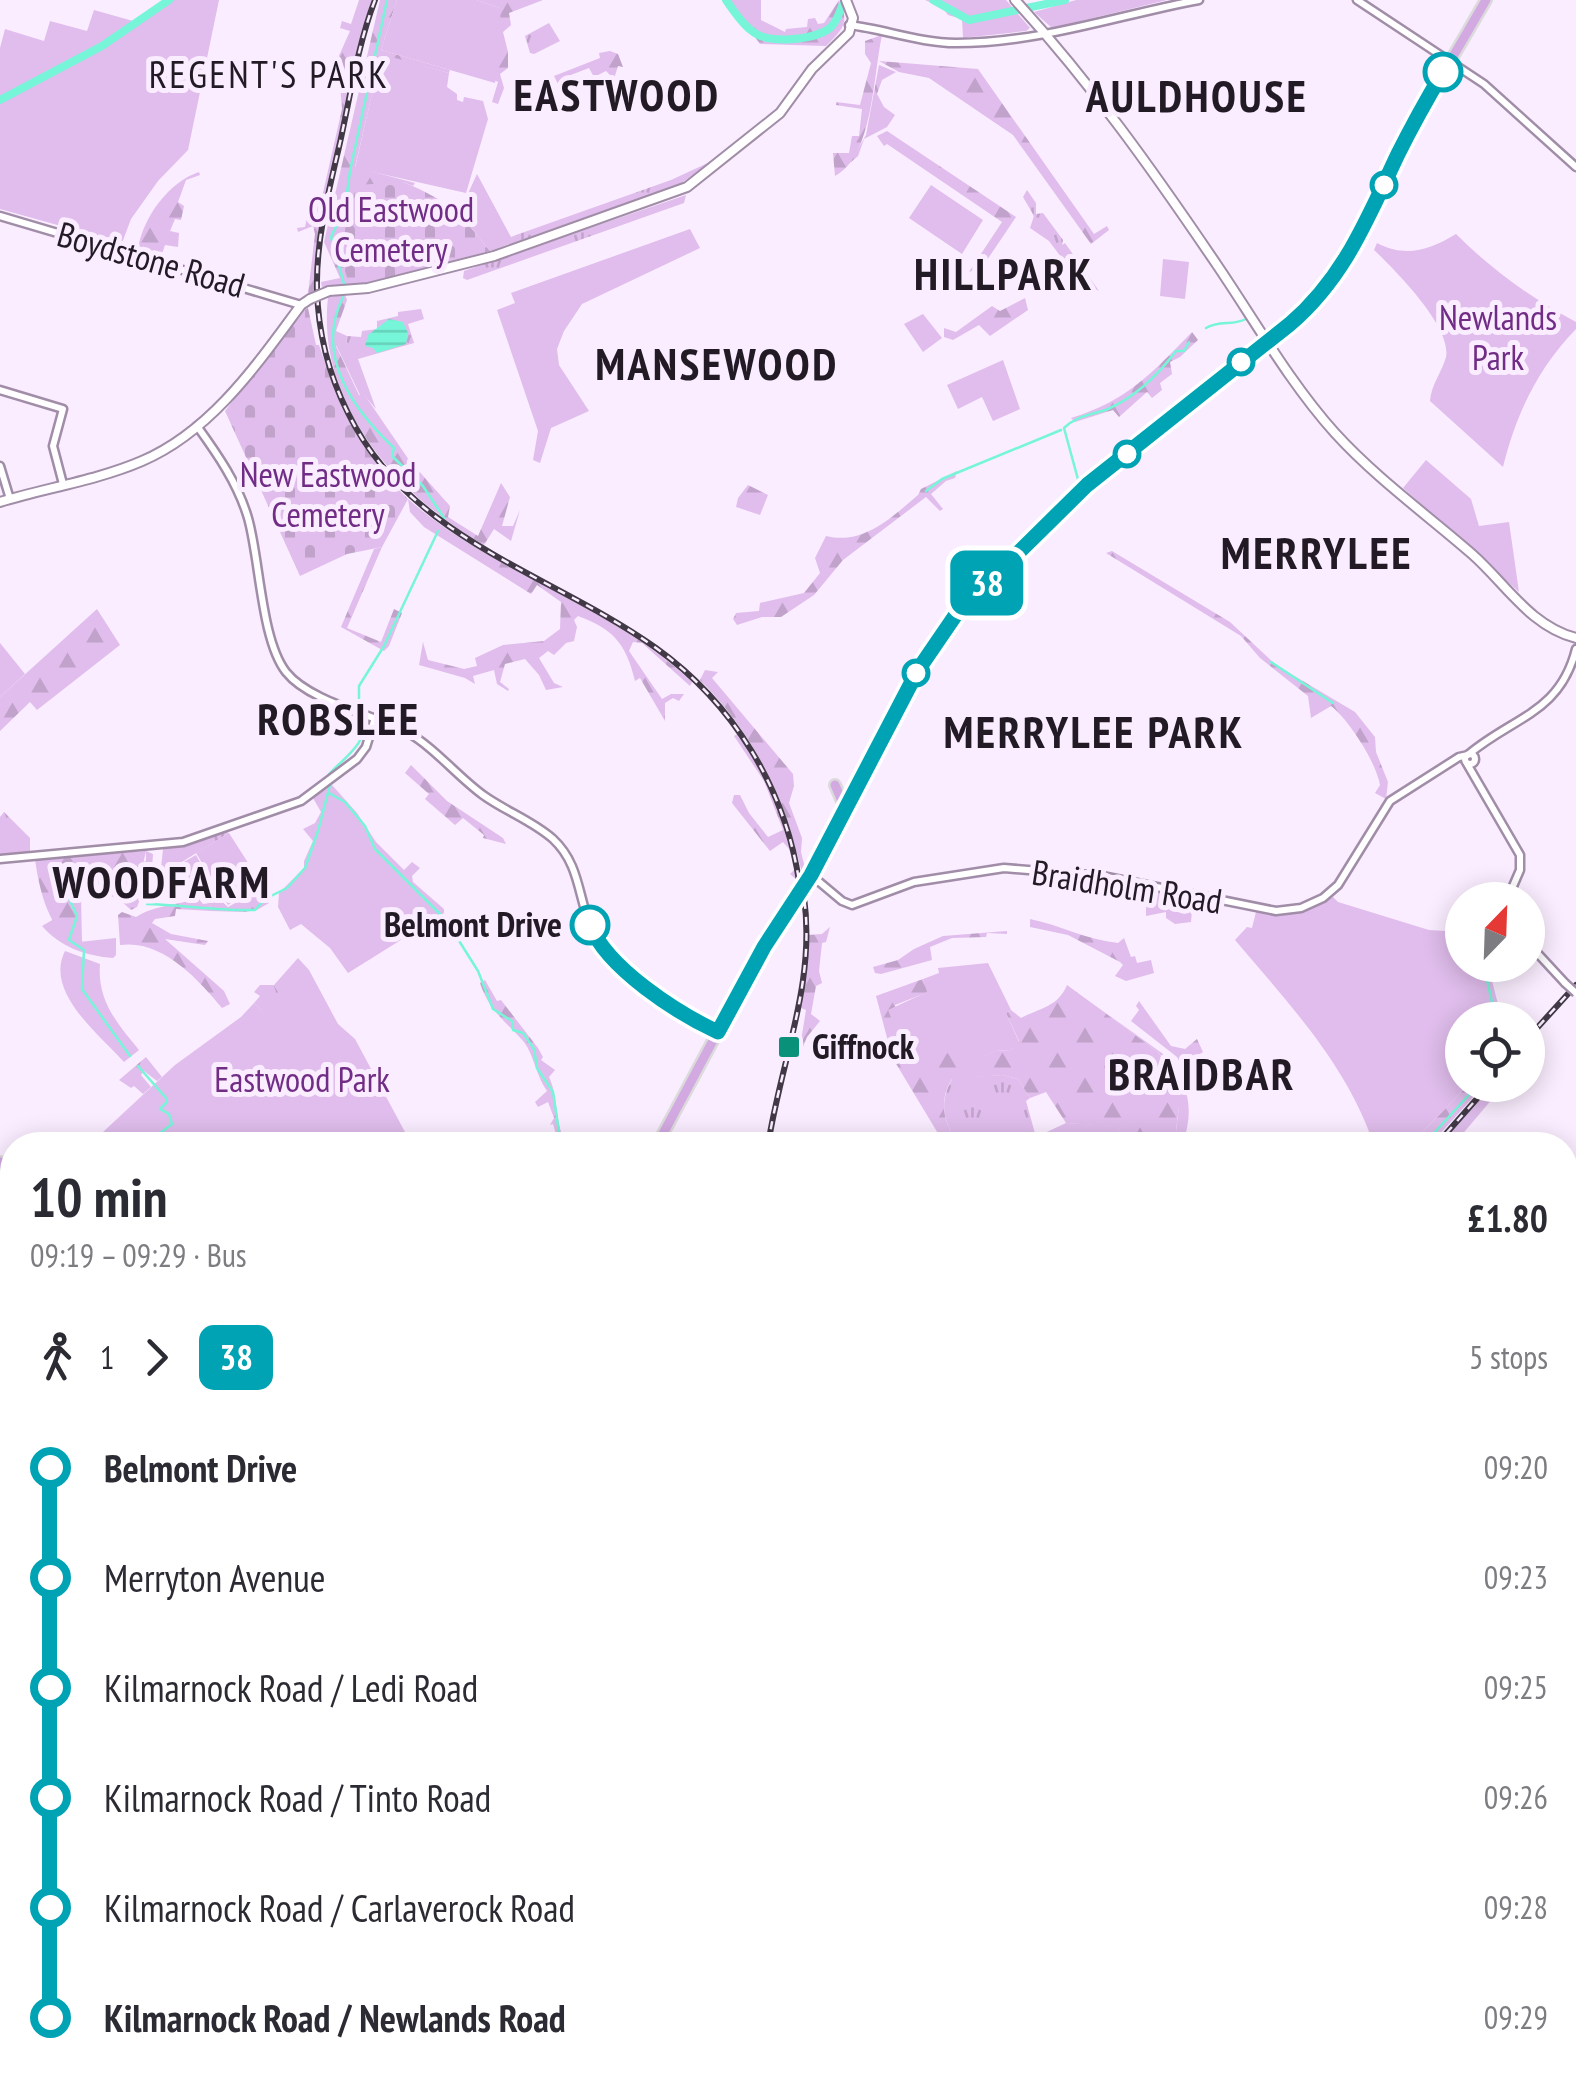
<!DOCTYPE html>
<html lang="en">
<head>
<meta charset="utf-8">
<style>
	body { margin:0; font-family:"PT Sans Narrow",sans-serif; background:#f7f7f7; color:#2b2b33; height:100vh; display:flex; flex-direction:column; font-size:38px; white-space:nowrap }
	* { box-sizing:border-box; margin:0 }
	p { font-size:32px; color:#7c7c81 }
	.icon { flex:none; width:55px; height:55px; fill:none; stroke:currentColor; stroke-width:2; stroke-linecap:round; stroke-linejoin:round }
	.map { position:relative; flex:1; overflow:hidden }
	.details { position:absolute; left:0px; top:1132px; width:1578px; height:962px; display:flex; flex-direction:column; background:#fff; border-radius:40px 40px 0 0; box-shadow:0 5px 25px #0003 }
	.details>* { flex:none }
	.badge { padding:0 20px; border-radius:15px; font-size:35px; line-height:65px }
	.needle { width:65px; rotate:23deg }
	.tools { position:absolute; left:1445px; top:882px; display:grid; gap:20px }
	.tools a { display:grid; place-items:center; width:100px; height:100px; border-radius:50%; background:#fff; box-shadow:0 5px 25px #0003; font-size:50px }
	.map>.badge { position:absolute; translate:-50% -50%; box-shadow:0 0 0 5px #fff }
	.legs { display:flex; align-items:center; gap:15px; height:110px; padding:0 30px; font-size:32px }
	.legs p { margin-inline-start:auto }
	.overview { display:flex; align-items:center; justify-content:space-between; height:170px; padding:0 30px }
	h1 { font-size:55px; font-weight:700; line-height:75px }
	ul { padding:0 30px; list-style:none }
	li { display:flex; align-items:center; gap:35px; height:110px; font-size:38px }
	li i { display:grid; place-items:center; width:15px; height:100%; margin:0 12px; background:currentColor }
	li i::after { content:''; width:25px; height:25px; margin:-12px; border:8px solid; border-radius:50%; background:#fff }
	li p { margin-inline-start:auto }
	li:first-child i { background:linear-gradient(#0000 50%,currentColor 0) }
	li:last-child i { background:linear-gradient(currentColor 50%,#0000 0) }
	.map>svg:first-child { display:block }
</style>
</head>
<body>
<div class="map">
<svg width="1576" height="2093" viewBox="0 0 1576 2093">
	<defs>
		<pattern id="grass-tufts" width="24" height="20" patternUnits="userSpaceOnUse" patternTransform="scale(2.5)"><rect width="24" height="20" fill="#e0bdec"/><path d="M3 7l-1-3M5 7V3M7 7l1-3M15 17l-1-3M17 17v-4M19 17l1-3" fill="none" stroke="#c0a2ca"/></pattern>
		<pattern id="forest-firs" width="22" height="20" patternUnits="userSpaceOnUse" patternTransform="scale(2.5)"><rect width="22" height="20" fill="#e0bdec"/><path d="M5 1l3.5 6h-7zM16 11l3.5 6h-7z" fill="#c0a2ca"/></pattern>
		<pattern id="cemetery-stones" width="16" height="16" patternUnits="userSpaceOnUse" patternTransform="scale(2.5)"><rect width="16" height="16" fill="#e0bdec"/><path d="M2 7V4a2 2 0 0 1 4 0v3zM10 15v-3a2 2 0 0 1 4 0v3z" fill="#c0a2ca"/></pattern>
		<pattern id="water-rules" width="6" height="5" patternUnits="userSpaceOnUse" patternTransform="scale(2.5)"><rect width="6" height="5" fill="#76f5d8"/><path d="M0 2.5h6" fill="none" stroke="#66d1b9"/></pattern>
	</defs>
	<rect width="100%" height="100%" fill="#faedff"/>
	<!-- grass -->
	<path fill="url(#grass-tufts)" d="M549 23 560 41 534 54 530 53 525 36Z
		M879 65 896 72 882 80 877 94 884 107 895 115 887 127 864 139 858 156 850 163 866 135Z
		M712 161 680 184 518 241 516 235 671 180Z
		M1027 190 1036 203V214L1043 213 1063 240 1062 245 1065 243 1099 291 1076 277 1049 241 1030 228 1034 216 1023 197Z
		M686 195 684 203 467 280 463 278 464 271Z
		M421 309 424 319 408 324 414 343 358 359 376 409 364 395H360L336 345H346L347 336 361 337 362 331 377 329V321L398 316V312Z
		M4 812 30 838V852L0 855V817Z
		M224 831 229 833 167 871 176 888 180 889 168 891 154 884 161 868 163 849Z
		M146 851 153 854 152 868 137 907 131 910 120 900 130 905 96 884 91 877 94 871 111 874C120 865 135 867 146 861Z
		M264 887 269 903 257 910 244 912 211 911 210 904 207 903 217 897 228 907Z
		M260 985H274L290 1011 273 1023 254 1003 260 996 254 992Z
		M1072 989 1166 1056C1189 1083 1195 1111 1182 1145H1170L1177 1108 1179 1105 1175 1139 1182 1140C1192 1106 1180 1079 1158 1052Z
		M146 1057 162 1077 157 1081 144 1071 141 1075 151 1087 143 1094 134 1086 131 1088 119 1080Z
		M1002 1075 1018 1079 1030 1098 1026 1101 1036 1137 1066 1123 1122 1126 1109 1145H961C943 1126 938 1101 953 1078Z
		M0 1655 12 1657V2034L5 2027 0 2014Z
		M392 2082 397 2093H107L75 2083Z"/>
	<!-- forest -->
	<path fill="url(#forest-firs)" d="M359 0H373L321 223 315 292 308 294 315 234 313 226 298 232 297 228 305 227 309 208 320 206 342 109 338 58 350 31 340 28 342 21 351 24Z
		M380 0H397L381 50 450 70 449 73 381 55 355 167 415 183 413 186 403 182 350 287H322L321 282 340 278 324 242Z
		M476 0H543L509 13 511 25 503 32 508 52V68L500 74 504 88 498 104 492 102 498 82 494 80 500 8Z
		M728 0H761V20L785 32 786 29 807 27 808 19 815 18 818 24 824 23 839 0C850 23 843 29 826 46L760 44Z
		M882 35C873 77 873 156 835 176L833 153H849L852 136H859L862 109 836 105V102L860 105 871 63 865 54V41Z
		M610 51 618 54 623 67 618 66 614 79 606 71 594 77 589 68 563 78 558 84 554 76 600 58 599 53Z
		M879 61 978 69 1094 234 1107 226 1109 230 1091 244 1013 135 929 78 899 72Z
		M887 131 1016 217 983 266 969 272 1002 222 887 144 884 146 877 136Z
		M199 172 200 175 186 180 178 202 184 206 181 220 175 219 170 231 179 233 178 247 165 245 161 257 138 249C143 217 169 182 199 172Z
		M345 295 347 300 336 331 347 336 346 346H336L359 395 364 394 409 460 450 506 448 517 478 536 501 483 510 497 502 526H513L520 510 511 541 494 529 484 545C397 495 316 403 328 297Z
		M1025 298 1028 310 990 336 979 325 953 340 944 337V328L956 332 992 306 1000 311Z
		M1192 332 1198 340 1180 357 1170 362 1172 374 1160 383 1162 390 1152 398 1147 392 1119 417 1113 410 1075 422 1071 418C1127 401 1152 373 1192 332Z
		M957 471 955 478 946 481 931 494 943 509 940 511 926 497 843 560 814 595 781 617H762L737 625 733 619 736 613 759 611 760 603 804 593 820 573 815 558 826 536C863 545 890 519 918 495L921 489Z
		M748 485 768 495 760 515 736 507 738 498Z
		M408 499C494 574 609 604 692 682L690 686 642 643 633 642 629 651 662 699 671 694H684L679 701 673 698 665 703V721L640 678 635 681C626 643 613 629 578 616L574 620 577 627 574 641 566 643 554 655 548 651 539 658 554 683 563 687 546 690 539 675 525 659 505 664 500 682 509 689 508 691 497 684 494 670 473 676 475 684 465 678 419 665 423 642 428 660 464 669 477 666 475 658 503 645 544 641 560 629 561 602 537 585 531 594 424 527 410 512Z
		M382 547 347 628 381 642 394 609 402 613 389 646 384 651 341 627 374 549Z
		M1112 551 1230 622 1276 665 1355 712 1375 737 1376 752 1388 782 1386 799 1375 793 1380 785C1376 762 1349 720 1331 706L1311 718 1308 696 1260 658 1241 636 1106 553Z
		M97 609 120 645 37 710 30 702 0 731V697Z
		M705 670 718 672 712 678 793 774 794 786 789 803 802 838 801 852 806 872 803 877C785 800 756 736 700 680Z
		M739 733 777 803 798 881 790 874 795 869 790 850 783 842 770 851 732 803 734 795H740L749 813 768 837 783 830 764 781 734 736Z
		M411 765 447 801 503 838 506 844 483 838 484 835 463 818 455 825 425 799 429 794 405 773Z
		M146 851 142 869 138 866 129 876H120L117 869 111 874 94 872 92 878 96 884 122 889 134 902 130 905 90 886 81 895 82 943H70C47 922 39 889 35 859Z
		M198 898 203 904 210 903 211 911 176 909 175 916 155 919 152 923 171 934 208 941 205 945 165 939 224 991 230 1004 222 1008C198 979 162 939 120 945L118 915 122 912 136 917C157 904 177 906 198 898Z
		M1030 919C1060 925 1087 940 1118 943L1124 938 1131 957 1135 956 1137 963 1151 960 1154 973 1126 981 1115 976 1123 965 1120 962 1068 935 1030 927Z
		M830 927 826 942 822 943 819 971 822 983 816 986 811 1014 820 1021 807 1037 798 1059 806 1010 801 1008 808 935 822 934Z
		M1007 931V934L987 933 986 937 952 938 930 947 932 960 881 974 875 973 873 967 898 960 914 949 943 936Z
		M923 979 928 992 895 1005 910 1066 949 1052 969 1062 995 1051 1011 1050 1019 1041 1006 1013 1011 1010 1021 1018C1040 1008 1058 1007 1067 985L1158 1052 1178 1082 1182 1081C1188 1101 1193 1127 1177 1145L1175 1140 1179 1106 1170 1145H1109L1121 1127 1066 1123 1046 1092 1030 1098 1018 1079 1002 1075 952 1079C938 1101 943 1126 961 1145H945L895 1062 879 1054 890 1049 876 996Z
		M485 980 497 1001 501 1000 538 1048 543 1057 541 1060 555 1070 549 1077C559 1098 554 1120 565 1141L562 1145H559L553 1124 550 1125 554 1118 548 1102 538 1107 535 1102 547 1091C536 1076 534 1055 524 1042 507 1022 490 1013 480 983Z
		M1139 1001 1171 1046 1185 1049 1197 1039 1203 1052 1186 1063 1201 1087 1216 1081 1213 1089 1205 1095 1199 1094 1177 1057 1131 1021 1139 1010 1136 1006Z
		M1468 1085H1484L1430 1145H1410Z
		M1492 1085H1504L1460 1137V1144L1438 1145Z
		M7 1856 12 1858V1886L4 1881 1 1889 12 1897V1909L6 1925 0 1923V1860Z"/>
	<!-- cemetery -->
	<path fill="url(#cemetery-stones)" d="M403 182C449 201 460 213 490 251L350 287 338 248 357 185Z
		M308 308 316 345H319C340 407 361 452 408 499L382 547 347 554 300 576 225 411 299 313Z"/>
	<!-- green -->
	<path fill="#e0bdec" d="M167 0H219L188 150 158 181 131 219 122 243 0 209V48L5 29 44 41 50 21 87 31 94 10 133 21Z
		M397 0H476L500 8 502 46 495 83 381 50Z
		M925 0H1006L1030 28 1026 31 963 38 962 19 948 15 942 7Z
		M1076 0H1167L1052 28 1034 12Z
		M381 54 449 73 447 87 457 94V100L463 102 464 97 483 101 488 119 466 193 355 168Z
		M477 174 511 237 516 235 518 241 490 251 459 213Z
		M931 185 983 220 962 254 909 218Z
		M690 229 700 248 582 304 564 331 557 349 559 365 589 411 551 428 540 463 533 460 538 431 497 310 515 303 511 293Z
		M1456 234C1492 270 1531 298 1576 322V329C1538 368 1516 414 1503 467L1430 401C1431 385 1442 372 1446 357 1452 327 1395 270 1374 250L1377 243C1405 258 1430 250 1456 234Z
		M1163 259 1189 262 1185 299 1160 296Z
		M923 314 942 338 923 352 904 324Z
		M1003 360 1020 409 993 421 982 397 958 409 947 385Z
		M1426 460 1471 499 1479 526 1509 522 1519 592 1403 488Z
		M0 643 25 674 0 697Z
		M332 785 357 813 376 842 404 870 412 862 420 868 412 876 413 882 444 909V913L348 973 330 948 301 924 290 930 278 907 279 893 304 868V861L313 841 303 829 315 823 321 812 313 798Z
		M229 833 261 883 228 905 196 853Z
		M196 855 212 884 193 894 177 866Z
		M1146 890 1193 898 1191 922 1175 924 1166 918V912L1146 916Z
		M1333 897 1338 902 1429 930 1462 932V965H1488L1502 1020H1462V1085H1468L1410 1145H1374C1347 1065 1290 1005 1235 940L1247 927 1252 928 1256 912 1298 913Z
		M54 919 70 943 116 938V955L113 958C86 956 60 947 42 926Z
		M65 951 100 964C97 1001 117 1023 139 1050L124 1062C100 1035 44 992 65 951Z
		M298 958 309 970 338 1024 355 1039 412 1145H89L175 1065 241 1017 254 1003 273 1022 289 1011 274 985Z
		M988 963 1011 1010 1006 1013 1019 1042 1011 1050 995 1051 969 1063 948 1053 910 1067 888 1010 927 992 923 979 939 973 938 968Z
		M605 2082 668 2083 679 2093H561Z
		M16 2083H75L107 2093H13Z"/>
	<!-- water -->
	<path fill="url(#water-rules)" d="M389 319 403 322 408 333 406 344 377 353 373 348 365 346 368 335Z"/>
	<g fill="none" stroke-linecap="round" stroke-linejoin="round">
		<!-- stream -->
		<path stroke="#76f5d8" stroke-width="2.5" d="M344 284 331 237 345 208 350 171 387 0
			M343 297C314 356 353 409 394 448L392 456 423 486 444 518
			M1206 328C1219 320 1233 326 1246 319
			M1079 483 1064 428C1077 415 1092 415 1108 409 1137 396 1158 375 1176 351H1184L1189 342
			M926 491 942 479 1061 430
			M1271 662 1333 703
			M359 709V686L384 646 438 531
			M326 778C339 760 371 745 362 717
			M329 793 345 802 365 826 375 849 441 915
			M147 904C183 905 218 911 255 910L265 899 287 888 305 868 318 831 330 785
			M446 920 478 971 493 1009 512 1021 513 1030 523 1033 534 1049 537 1068 553 1092 561 1145
			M1487 980 1496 1020
			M130 1056 82 989 84 950 69 940 77 916 68 896 74 880 80 877 133 901
			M133 1145 155 1137 172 1124 169 1114 160 1109 167 1102 166 1098 138 1066
			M1423 1145 1478 1085
			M0 1630 12 1633
			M0 2014 5 2027 12 2034
			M13 2093 16 2082
			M587 2093 615 2082"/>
		<!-- river -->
		<path stroke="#76f5d8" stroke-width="8" d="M726 0C733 10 742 24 752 31 768 45 814 40 830 28 838 21 840 9 845 0
			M933 0 969 20 1065 0
			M0 100 102 46 169 0"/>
		<defs>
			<path id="tertiary" d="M1357 0 1484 84 1576 167
				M849 25C884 29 920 43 956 43 1040 43 1118 15 1199 0
				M0 216 301 305
				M0 390 63 409 53 446 63 484
				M197 426C218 455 238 484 248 518 260 560 261 640 286 672 310 702 372 714 407 732 435 748 457 776 483 795 505 811 533 821 553 839 580 864 578 897 591 928 608 969 680 1013 718 1033
				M0 466 10 499
				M1465 759a5 5 0 1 1 10 0a5 5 0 1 1-10 0Z
				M1469 754C1513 717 1560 713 1576 649
				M1466 762 1520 855V870L1507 900
				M0 859 183 842 301 801 357 759 366 747 375 718
				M811 875 842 901 852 905 914 882 1004 868 1102 876 1276 911 1301 908 1323 898 1338 885 1390 801 1459 757 1468 755
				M1528 943 1565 983
				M0 1225 12 1207
				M530 2093 594 2082"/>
			<path id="secondary" d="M1015 0C1091 83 1154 172 1217 265 1255 321 1290 383 1335 433 1376 478 1426 514 1472 554 1506 584 1530 626 1576 638
				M329 291 368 288 494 256 687 187 780 113 812 69 849 33 853 18 846 0
				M0 502C46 488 98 480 142 461 212 431 258 363 301 305L310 299
				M1565 1461 1576 1452
				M960 2093V2082"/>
			<path id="primary" d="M835 785 844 806
				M806 883 918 670 957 613 1087 485 1290 324 1332 281 1360 238 1409 132 1486 0
				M657 1145 761 951 797 896
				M0 1162 12 1173
				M0 1583 12 1578
				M940 2082 946 2093"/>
		</defs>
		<!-- tertiary casing -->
		<use href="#tertiary" stroke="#a18da8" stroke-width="11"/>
		<!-- secondary casing -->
		<use href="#secondary" stroke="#a18da8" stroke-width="12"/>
		<!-- primary casing -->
		<use href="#primary" stroke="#dcdbdc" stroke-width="14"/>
		<!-- tertiary -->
		<use href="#tertiary" stroke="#fff" stroke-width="6"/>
		<!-- secondary -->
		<use href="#secondary" stroke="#fff" stroke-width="8"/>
		<!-- primary -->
		<use href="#primary" stroke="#d3a9e2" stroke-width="9"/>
		<defs>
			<path id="rail" d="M375 0C357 47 350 99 339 147 328 194 316 241 317 289 318 332 329 375 348 413 410 540 549 572 656 648 733 703 785 788 799 881
				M1528 1038 1576 985
				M768 1145C781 1061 816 983 804 897
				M1436 1145 1489 1085
				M0 1653 12 1654
				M971 2082 974 2093"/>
		</defs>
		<!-- rail casing -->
		<use href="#rail" stroke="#413945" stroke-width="6"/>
		<!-- rail -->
		<use href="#rail" stroke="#faedff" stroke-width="2.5" stroke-dasharray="8" stroke-linecap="butt"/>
		<defs>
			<path id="tertiary-bridge" d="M1565 983 1576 993"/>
			<path id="secondary-bridge" d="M310 299 329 291"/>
			<path id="primary-bridge" d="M797 896 806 883"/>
		</defs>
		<!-- tertiary-bridge casing -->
		<use href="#tertiary-bridge" stroke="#a18da8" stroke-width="11" stroke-linecap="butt"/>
		<!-- secondary-bridge casing -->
		<use href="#secondary-bridge" stroke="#a18da8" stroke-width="12" stroke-linecap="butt"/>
		<!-- primary-bridge casing -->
		<use href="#primary-bridge" stroke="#dcdbdc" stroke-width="14" stroke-linecap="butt"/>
		<!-- tertiary-bridge -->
		<use href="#tertiary-bridge" stroke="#fff" stroke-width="6"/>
		<!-- secondary-bridge -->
		<use href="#secondary-bridge" stroke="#fff" stroke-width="8"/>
		<!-- primary-bridge -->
		<use href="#primary-bridge" stroke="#d3a9e2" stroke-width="9"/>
	</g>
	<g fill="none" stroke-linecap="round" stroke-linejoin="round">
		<defs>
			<path id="line-1" d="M590 925C607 968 677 1013 718 1032L764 947 811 875 918 670 957 613 1087 485 1290 324C1345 277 1368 217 1398 154 1412 126 1427 99 1443 72"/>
		</defs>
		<!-- line-1 casing -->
		<use href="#line-1" stroke="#fff" stroke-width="22"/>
		<!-- line-1 -->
		<use href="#line-1" stroke="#00a3b4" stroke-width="15"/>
	</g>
	<!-- markers -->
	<g fill="#fff" stroke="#00a3b4" stroke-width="5">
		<circle cx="1443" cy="72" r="18"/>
		<circle cx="1384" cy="185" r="12"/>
		<circle cx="1241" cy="362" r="12"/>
		<circle cx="1127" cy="454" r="12"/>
		<circle cx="916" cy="673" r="12"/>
		<circle cx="590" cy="925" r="18"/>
	</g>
	<rect fill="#0a917a" stroke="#faedff" stroke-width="4" x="777" y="1035" width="24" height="24" rx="5"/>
	<g text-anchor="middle" stroke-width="10" stroke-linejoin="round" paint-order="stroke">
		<!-- park labels -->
		<g font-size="35" fill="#712d86" stroke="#faedff">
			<text x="391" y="222">Old Eastwood<tspan x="391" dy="40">Cemetery</tspan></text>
			<text x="1498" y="330">Newlands<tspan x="1498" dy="40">Park</tspan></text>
			<text x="328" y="487">New Eastwood<tspan x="328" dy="40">Cemetery</tspan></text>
			<text x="302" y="1092">Eastwood Park</text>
		</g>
		<!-- street labels -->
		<g font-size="35" fill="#221b25" stroke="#faedff">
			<text transform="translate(151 260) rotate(16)" y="12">Boydstone Road</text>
			<text transform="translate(1127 887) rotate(9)" y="12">Braidholm Road</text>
		</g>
		<!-- stop labels -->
		<g font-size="35" font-weight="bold" fill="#221b25" stroke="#faedff" text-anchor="end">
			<text x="562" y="937">Belmont Drive</text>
		</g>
		<!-- poi labels -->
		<g font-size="35" font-weight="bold" fill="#221b25" stroke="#faedff" text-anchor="start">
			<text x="812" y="1059">Giffnock</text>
		</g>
		<!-- neighbourhood labels -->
		<g font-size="38" letter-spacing="2.5" fill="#221b25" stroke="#faedff">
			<text x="269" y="88">REGENT'S PARK</text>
		</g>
		<!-- district labels -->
		<g font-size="45" font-weight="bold" letter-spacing="2.5" fill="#221b25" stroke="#faedff">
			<text x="617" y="111">EASTWOOD</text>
			<text x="1197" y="112">AULDHOUSE</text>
			<text x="1004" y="290">HILLPARK</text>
			<text x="717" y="380">MANSEWOOD</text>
			<text x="1317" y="569">MERRYLEE</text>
			<text x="339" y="735">ROBSLEE</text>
			<text x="1094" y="748">MERRYLEE PARK</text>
			<text x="162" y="898">WOODFARM</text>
			<text x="1202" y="1090">BRAIDBAR</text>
		</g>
	</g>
</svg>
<div class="tools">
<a><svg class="needle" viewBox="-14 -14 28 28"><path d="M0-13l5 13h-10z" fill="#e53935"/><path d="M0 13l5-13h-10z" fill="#7c7c81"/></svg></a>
<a><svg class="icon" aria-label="locate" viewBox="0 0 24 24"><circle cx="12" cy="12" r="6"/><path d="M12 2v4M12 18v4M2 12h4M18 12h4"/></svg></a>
</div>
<b class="badge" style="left:987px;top:583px;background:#00a3b4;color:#fff">38</b>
<section class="details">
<div class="overview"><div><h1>10 min</h1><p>09:19 – 09:29 · Bus</p></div><b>£1.80</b></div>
<div class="legs"><svg class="icon" aria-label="walk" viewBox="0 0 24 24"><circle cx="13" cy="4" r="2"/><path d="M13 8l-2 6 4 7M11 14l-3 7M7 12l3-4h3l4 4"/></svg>1<svg class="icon" aria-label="forward" viewBox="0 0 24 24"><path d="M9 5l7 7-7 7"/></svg><b class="badge" style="background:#00a3b4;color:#fff">38</b><p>5 stops</p></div>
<ul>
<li><i style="color:#00a3b4"></i><b>Belmont Drive</b><p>09:20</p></li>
<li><i style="color:#00a3b4"></i><span>Merryton Avenue</span><p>09:23</p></li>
<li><i style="color:#00a3b4"></i><span>Kilmarnock Road / Ledi Road</span><p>09:25</p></li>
<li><i style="color:#00a3b4"></i><span>Kilmarnock Road / Tinto Road</span><p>09:26</p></li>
<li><i style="color:#00a3b4"></i><span>Kilmarnock Road / Carlaverock Road</span><p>09:28</p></li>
<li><i style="color:#00a3b4"></i><b>Kilmarnock Road / Newlands Road</b><p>09:29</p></li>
</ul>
</section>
</div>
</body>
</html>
